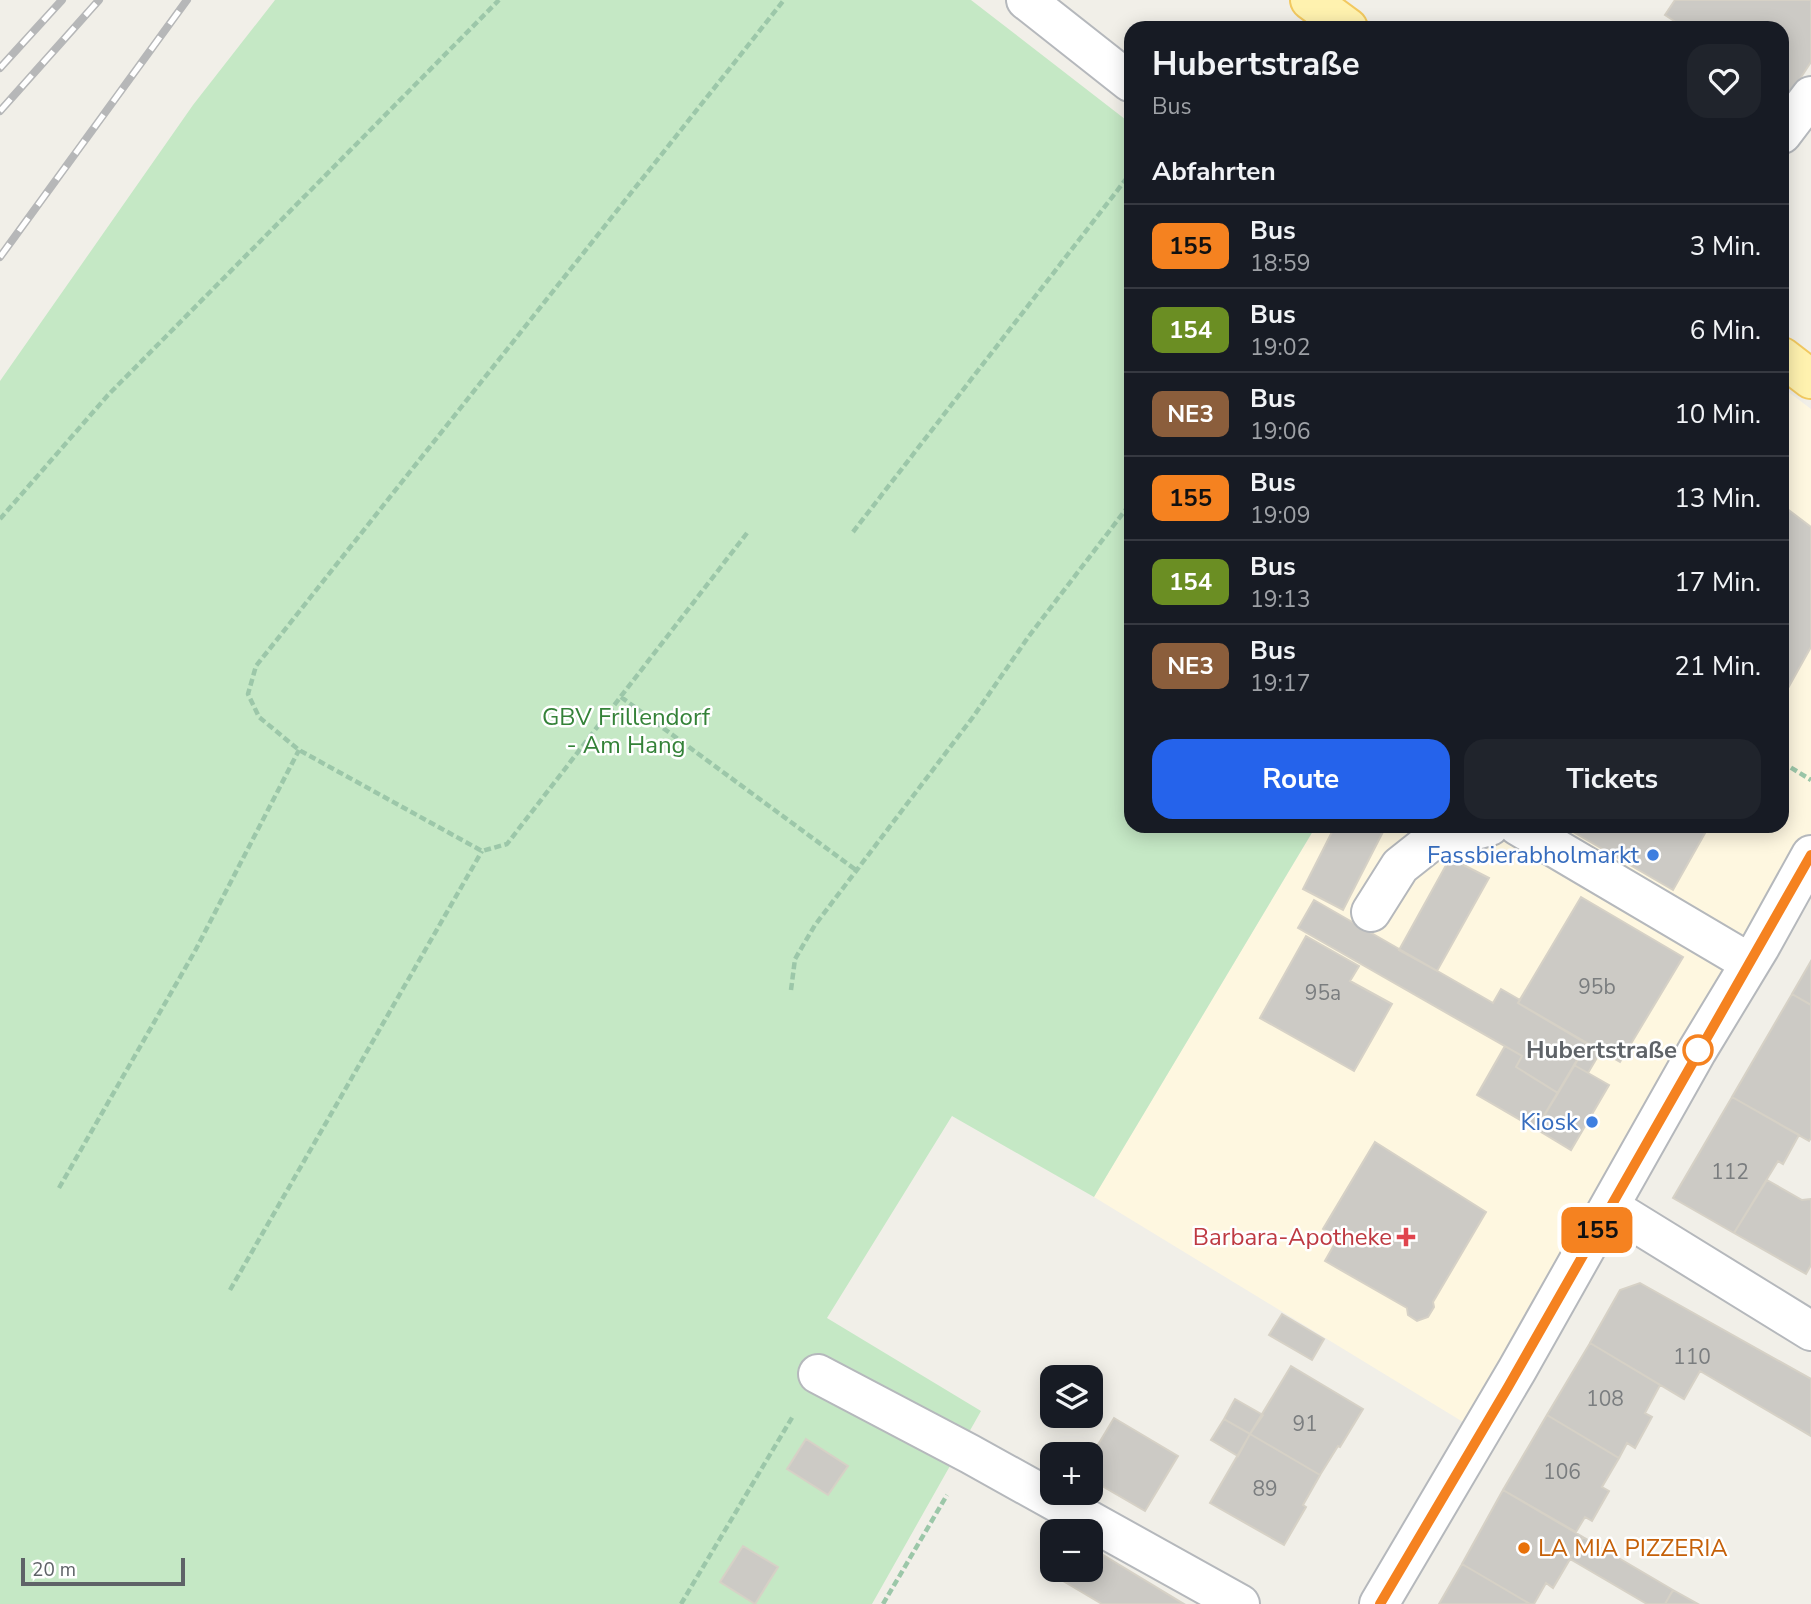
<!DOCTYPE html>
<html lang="de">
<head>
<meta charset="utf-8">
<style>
	body { margin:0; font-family:"Nunito Sans",sans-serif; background:#20242c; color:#f1f3f6; height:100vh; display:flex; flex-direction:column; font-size:26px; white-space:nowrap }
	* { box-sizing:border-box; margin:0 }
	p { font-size:23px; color:#9ea1a6 }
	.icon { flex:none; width:38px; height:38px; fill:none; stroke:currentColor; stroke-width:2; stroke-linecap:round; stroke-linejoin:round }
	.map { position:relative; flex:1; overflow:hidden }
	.details { position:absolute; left:1124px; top:21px; width:665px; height:812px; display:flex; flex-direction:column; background:#171b24; border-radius:21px; box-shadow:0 4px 18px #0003 }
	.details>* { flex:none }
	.badge { padding:0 14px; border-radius:10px; font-size:24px; line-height:46px }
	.tools { position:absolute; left:1040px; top:1365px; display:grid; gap:14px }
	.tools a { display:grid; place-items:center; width:63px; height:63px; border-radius:14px; background:#171b24; box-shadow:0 4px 18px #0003; font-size:35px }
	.scale { position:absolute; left:21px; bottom:18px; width:164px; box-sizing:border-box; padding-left:7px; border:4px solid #5f6368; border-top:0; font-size:19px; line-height:24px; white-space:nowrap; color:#5f6368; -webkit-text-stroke:5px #fff; paint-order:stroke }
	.map>.badge { position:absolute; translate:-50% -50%; box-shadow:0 0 0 4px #fff }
	h2 { padding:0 28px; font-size:26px; line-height:63px }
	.round { display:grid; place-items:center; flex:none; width:74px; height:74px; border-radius:21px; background:#20242c }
	.overview { display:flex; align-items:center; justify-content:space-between; height:119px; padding:0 28px }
	h1 { font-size:33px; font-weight:700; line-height:52px }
	.button { display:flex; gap:14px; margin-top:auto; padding:14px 28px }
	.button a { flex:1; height:80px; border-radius:21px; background:#2563eb; color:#fff; font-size:28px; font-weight:700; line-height:80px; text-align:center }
	.button a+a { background:#20242c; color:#f1f3f6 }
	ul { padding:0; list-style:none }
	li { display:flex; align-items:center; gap:21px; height:84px; padding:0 28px; border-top:2px solid #363941 }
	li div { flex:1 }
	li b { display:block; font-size:26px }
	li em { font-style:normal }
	li .badge { min-width:77px; font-weight:700; text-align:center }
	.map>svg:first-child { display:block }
</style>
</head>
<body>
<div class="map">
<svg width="1811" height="1604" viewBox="0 0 1811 1604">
	<rect width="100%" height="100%" fill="#f1efe8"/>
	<!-- commercial -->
	<path fill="#fef7e0" d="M1782 387 1811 409V847L1486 1436 1094 1197 1316 826H1782Z"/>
	<!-- green -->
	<path fill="#c5e8c5" d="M275 0H971L1130 123V550L1124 558 1130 562V826H1316L1094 1197 952 1116 827 1318 981 1411 872 1604H0V381L193 105Z"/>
	<!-- building -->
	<path fill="#cccac5" stroke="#d6d1c6" stroke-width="2" d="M1675 0H1811V62L1788 97 1782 92V28H1685L1665 15Z
		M1782 505 1811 527V647L1782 699Z
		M1335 826H1386L1343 910 1303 889Z
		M1563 826H1709L1673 890Z
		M1450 858 1489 878 1437 971 1399 950Z
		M1581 897 1683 957 1620 1062 1518 1003Z
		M1314 900 1493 1003 1501 989 1520 1000 1518 1003 1587 1044 1558 1093 1516 1067 1522 1056 1298 928Z
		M1306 936 1359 966 1350 981 1392 1004 1354 1071 1260 1018Z
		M1811 961V1005L1792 994Z
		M1792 994 1811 1005V1138L1809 1141 1732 1097Z
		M1587 1044 1601 1051 1588 1073 1574 1065Z
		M1505 1046 1522 1056 1516 1067 1558 1093 1536 1129 1477 1095Z
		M1574 1065 1609 1085 1571 1150 1536 1129Z
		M1732 1097 1799 1135 1783 1164 1778 1161 1734 1233 1673 1198Z
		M1375 1142 1486 1212 1433 1302 1434 1307 1428 1317 1417 1321 1408 1315 1407 1308 1325 1261 1338 1238 1323 1229Z
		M1767 1180 1802 1200 1811 1199V1265L1806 1274 1734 1233Z
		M1640 1283 1811 1379V1436L1700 1371 1684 1399 1590 1343 1620 1290Z
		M1282 1314 1324 1339 1312 1360 1269 1335Z
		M1590 1343 1660 1385 1645 1413 1652 1417 1635 1448 1627 1443 1619 1458 1547 1415Z
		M1291 1366 1363 1409 1340 1447 1338 1446 1320 1475 1250 1434Z
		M1235 1399 1263 1415 1250 1434 1224 1419Z
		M1547 1415 1619 1458 1602 1487 1609 1491 1592 1521 1585 1517 1576 1532 1503 1490Z
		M1114 1418 1178 1456 1145 1511 1090 1479V1458Z
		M1224 1419 1250 1434 1238 1456 1211 1440Z
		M1250 1434 1320 1475 1303 1505 1306 1507 1284 1545 1210 1503Z
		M806 1439 848 1466 828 1495 787 1469Z
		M1503 1490 1583 1537 1553 1588 1546 1583 1534 1604H1530L1462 1564Z
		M1583 1537 1673 1590 1665 1604H1647L1570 1559Z
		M743 1546 778 1567 755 1604 720 1582Z
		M1090 1547 1184 1604H1102L1058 1578 1063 1570H1090Z
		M1462 1564 1530 1604H1439Z
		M1673 1590 1698 1604H1665Z"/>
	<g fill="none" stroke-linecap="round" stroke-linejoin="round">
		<defs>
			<path id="minor" d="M1026 0 1130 82
				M1782 134 1811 96
				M1518 826 1750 963
				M1371 912 1400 866 1429 843 1490 826
				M1610 1207 1811 1331
				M818 1374 970 1454 1240 1604
				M1379 1604 1517 1370 1697 1051 1760 947 1811 855"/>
			<path id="major" d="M1310 0 1348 28
				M1782 357 1811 379"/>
		</defs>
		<!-- minor casing -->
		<use href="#minor" stroke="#b5b8bc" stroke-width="42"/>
		<!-- major casing -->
		<use href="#major" stroke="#f2c960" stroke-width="42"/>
		<!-- path -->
		<path stroke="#9cc7a9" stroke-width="4.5" stroke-dasharray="7 3.5" stroke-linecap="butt" d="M0 519 108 395 499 0
			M853 532 1130 174
			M747 533 507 844 482 851 299 750 259 717 248 694 256 666 784 0
			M621 697 856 870
			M1782 762 1811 780
			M791 990 795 959 815 925 973 717 1029 636 1130 504
			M59 1188 195 951 299 750
			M230 1290 482 851
			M681 1604 793 1416
			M883 1604 947 1495"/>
		<!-- minor -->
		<use href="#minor" stroke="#fff" stroke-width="38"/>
		<!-- major -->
		<use href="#major" stroke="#fff2af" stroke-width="38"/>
		<defs>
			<path id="rail" d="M0 68 62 0
				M0 111 99 0
				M0 257 187 0"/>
		</defs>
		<!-- rail casing -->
		<use href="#rail" stroke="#b6b7b8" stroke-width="8"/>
		<!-- rail -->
		<use href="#rail" stroke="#fff" stroke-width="5" stroke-dasharray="16" stroke-linecap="butt"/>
	</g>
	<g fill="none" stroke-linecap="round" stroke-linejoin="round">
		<defs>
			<path id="line" d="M1380 1604 1508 1387 1811 855"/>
		</defs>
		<!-- line casing -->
		<use href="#line" stroke="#fff" stroke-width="16"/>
		<!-- line -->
		<use href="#line" stroke="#f58220" stroke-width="10"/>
	</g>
	<!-- markers -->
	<g fill="#3f7fe0" stroke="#fff" stroke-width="2.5">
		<circle cx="1653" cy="855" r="7"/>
		<circle cx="1592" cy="1122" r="7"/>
	</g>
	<circle fill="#fff" stroke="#f58220" stroke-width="3.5" cx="1698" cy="1050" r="14"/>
	<path fill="#e0444e" stroke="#fff" stroke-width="2.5" d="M1402.5 1226.5h7v7h7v7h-7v7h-7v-7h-7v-7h7z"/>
	<circle fill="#e8710a" stroke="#fff" stroke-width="2.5" cx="1524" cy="1548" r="7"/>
	<g text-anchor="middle" stroke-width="5" stroke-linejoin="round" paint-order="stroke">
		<!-- number labels -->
		<g font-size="21" fill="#7a7d7f">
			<text x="1597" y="994">95b</text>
			<text x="1323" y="1000">95a</text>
			<text x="1730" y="1179">112</text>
			<text x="1692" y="1364">110</text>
			<text x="1605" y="1406">108</text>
			<text x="1305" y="1431">91</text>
			<text x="1562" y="1479">106</text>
			<text x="1265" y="1496">89</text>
		</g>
		<!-- park labels -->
		<g font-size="24" fill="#348238" stroke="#fff">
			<text x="626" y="725">GBV Frillendorf<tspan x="626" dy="28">- Am Hang</tspan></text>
		</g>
		<!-- shop labels -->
		<g font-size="24" fill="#366cbe" stroke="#fff" text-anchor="end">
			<text x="1639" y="863">Fassbierabholmarkt</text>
			<text x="1578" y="1130">Kiosk</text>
		</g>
		<!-- stop labels -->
		<g font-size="24" font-weight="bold" fill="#5f6368" stroke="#fff" text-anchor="end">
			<text x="1677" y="1058">Hubertstraße</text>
		</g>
		<!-- health labels -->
		<g font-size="24" fill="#be3a42" stroke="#fff" text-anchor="end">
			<text x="1392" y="1245">Barbara-Apotheke</text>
		</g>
		<!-- food labels -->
		<g font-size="24" fill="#c56008" stroke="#fff" text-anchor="start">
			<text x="1538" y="1556">LA MIA PIZZERIA</text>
		</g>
	</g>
</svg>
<div class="tools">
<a><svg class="icon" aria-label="layers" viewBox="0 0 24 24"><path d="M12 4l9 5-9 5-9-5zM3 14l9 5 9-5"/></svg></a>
<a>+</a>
<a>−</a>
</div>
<div class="scale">20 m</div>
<b class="badge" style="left:1597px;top:1230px;background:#f58220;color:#111">155</b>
<section class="details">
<div class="overview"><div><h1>Hubertstraße</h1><p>Bus</p></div><a class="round"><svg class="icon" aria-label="heart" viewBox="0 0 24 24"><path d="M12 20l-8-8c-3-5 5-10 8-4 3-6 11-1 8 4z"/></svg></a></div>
<h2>Abfahrten</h2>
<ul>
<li><span class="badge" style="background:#f58220;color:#111">155</span><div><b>Bus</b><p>18:59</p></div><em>3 Min.</em></li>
<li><span class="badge" style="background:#6b8e23;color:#fff">154</span><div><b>Bus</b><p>19:02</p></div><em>6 Min.</em></li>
<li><span class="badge" style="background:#8b5e3c;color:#fff">NE3</span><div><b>Bus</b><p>19:06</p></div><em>10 Min.</em></li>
<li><span class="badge" style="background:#f58220;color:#111">155</span><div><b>Bus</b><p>19:09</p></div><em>13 Min.</em></li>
<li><span class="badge" style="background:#6b8e23;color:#fff">154</span><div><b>Bus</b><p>19:13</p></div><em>17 Min.</em></li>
<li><span class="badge" style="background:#8b5e3c;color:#fff">NE3</span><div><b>Bus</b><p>19:17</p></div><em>21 Min.</em></li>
</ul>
<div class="button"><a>Route</a><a>Tickets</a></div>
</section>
</div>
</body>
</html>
